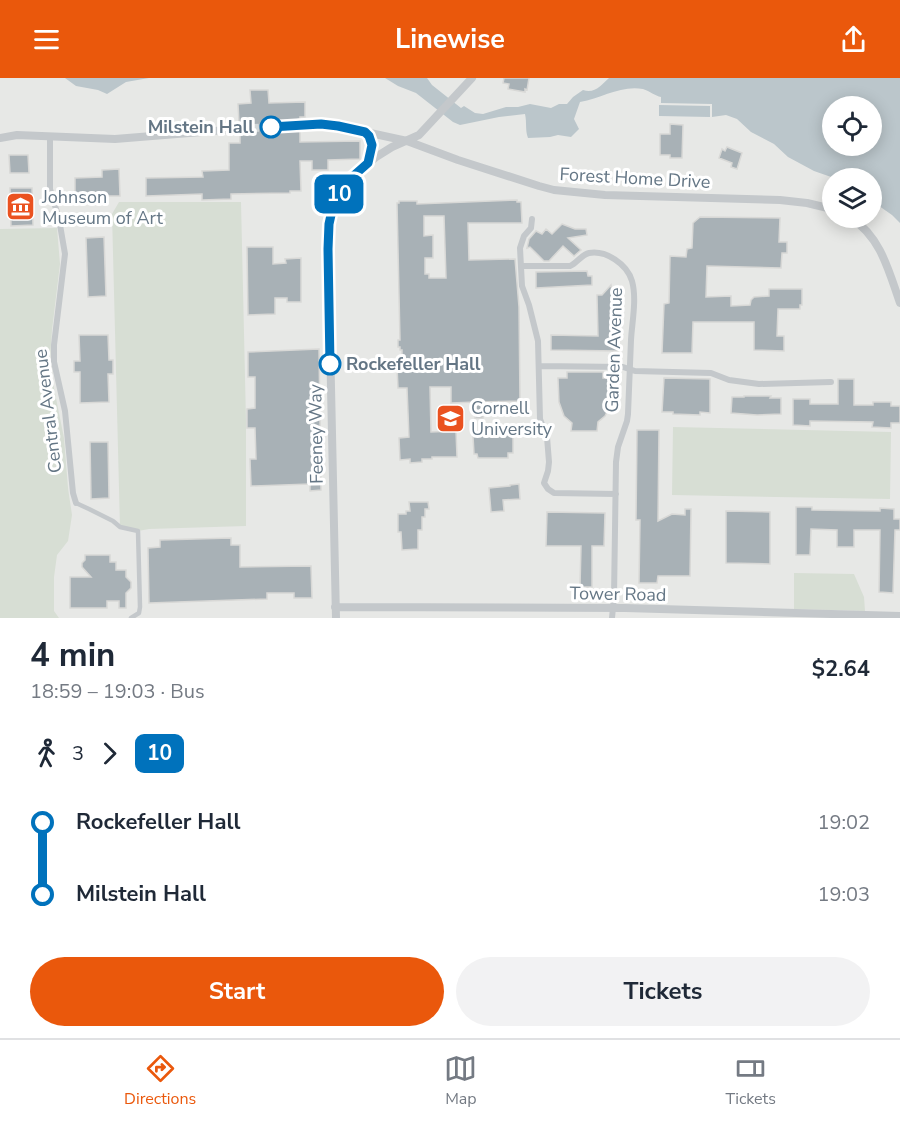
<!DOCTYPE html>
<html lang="en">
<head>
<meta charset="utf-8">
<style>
	body { margin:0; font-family:"Nunito Sans",sans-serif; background:#f2f2f3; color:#1f2937; height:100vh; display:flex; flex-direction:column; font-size:22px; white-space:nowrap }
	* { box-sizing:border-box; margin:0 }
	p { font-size:20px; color:#747a83 }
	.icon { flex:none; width:33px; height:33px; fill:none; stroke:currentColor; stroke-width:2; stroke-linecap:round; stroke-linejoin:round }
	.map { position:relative; height:540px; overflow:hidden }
	.side { display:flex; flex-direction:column; background:#fff; flex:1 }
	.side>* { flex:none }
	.badge { padding:0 12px; border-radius:9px; font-size:21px; line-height:39px }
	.controls { position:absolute; left:822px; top:18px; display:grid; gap:12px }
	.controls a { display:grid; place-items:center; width:60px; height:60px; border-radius:50%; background:#fff; box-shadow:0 3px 15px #0003; font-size:30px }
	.map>.badge { position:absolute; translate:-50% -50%; box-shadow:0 0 0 3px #fff }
	.legs { display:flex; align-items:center; gap:9px; height:66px; padding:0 30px; font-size:20px }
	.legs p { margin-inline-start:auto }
	.headline { display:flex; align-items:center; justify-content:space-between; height:102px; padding:0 30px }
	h1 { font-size:33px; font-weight:700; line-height:45px }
	.cta { display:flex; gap:12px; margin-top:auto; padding:12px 30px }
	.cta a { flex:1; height:69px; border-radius:36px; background:#ea580c; color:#fff; font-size:24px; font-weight:700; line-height:69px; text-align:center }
	.cta a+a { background:#f2f2f3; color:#1f2937 }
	ul { padding:0 30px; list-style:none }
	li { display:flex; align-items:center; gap:21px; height:72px; font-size:22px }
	li i { display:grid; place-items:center; width:9px; height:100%; margin:0 8px; background:currentColor }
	li i::after { content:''; width:15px; height:15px; margin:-8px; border:4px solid; border-radius:50%; background:#fff }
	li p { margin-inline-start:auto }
	li:first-child i { background:linear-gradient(#0000 50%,currentColor 0) }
	li:last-child i { background:linear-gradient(currentColor 50%,#0000 0) }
	header { display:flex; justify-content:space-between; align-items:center; height:78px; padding:0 30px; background:#ea580c; color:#fff; font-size:27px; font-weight:700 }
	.tab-bar { display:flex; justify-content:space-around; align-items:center; height:84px; border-top:2px solid #e0e1e3; background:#fff; font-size:16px; color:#747a83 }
	.tab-bar a { display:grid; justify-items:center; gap:3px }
	.tab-bar .selected { color:#ea580c }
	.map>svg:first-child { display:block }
</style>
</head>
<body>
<header><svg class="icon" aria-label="menu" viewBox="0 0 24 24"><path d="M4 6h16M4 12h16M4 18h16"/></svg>Linewise<svg class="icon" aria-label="share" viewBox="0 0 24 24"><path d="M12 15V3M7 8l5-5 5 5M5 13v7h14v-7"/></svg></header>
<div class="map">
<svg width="900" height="540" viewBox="0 0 900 540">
	<rect width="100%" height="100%" fill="#f7f7f3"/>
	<!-- built -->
	<path fill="#e7e8e6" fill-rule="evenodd" d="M0 0H900V540H0ZM832 28H872V68H832ZM832 100H872V140H832Z"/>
	<!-- green -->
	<path fill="#d7ded4" d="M119 124H241L246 342V448L149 451 138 453 120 449 112 136Z
		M57 150 60 186 52 252 50 282 51 295 64 360 68 410 72 437 68 463 57 477 54 499V533L59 540H0V151Z
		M673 349 891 354 890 421 672 417Z
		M794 495 854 496 864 519 865 533 794 531Z"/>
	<!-- water -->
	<path fill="#bbc6cb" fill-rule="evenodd" d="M65 0H149L126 4 107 16 98 12 76 8Z
		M385 0H427L432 7 461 30 464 28 475 35 483 36 506 29H518L530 26 551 30 559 26H567L573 19 583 12C595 16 601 7 609 0H900V145L892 137 872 123V100H834L814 93 788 79 774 66 751 54 737 41 726 37 712 39V26L661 25V19C655 18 650 13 643 11 621 7 602 20 580 24L574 41 579 51 571 59 558 57 550 59 528 60C525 52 527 45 525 36L499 39 460 47 453 44 416 15 398 8ZM832 28H872V68H832Z
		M659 27 710 28V39L659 38Z"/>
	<!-- building -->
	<path fill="#a8b1b6" stroke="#d8d8d6" stroke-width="1.5" fill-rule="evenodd" d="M504 0H529L527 12 525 11V14L508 11 509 6 503 5Z
		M250 12H268L269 25 305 24V39H300V41L296 42 294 47 295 51 300 53V64L360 63V81L328 82V92H312V83H300L301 113H290V115L231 116V121L202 122V116L146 118V100L203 99 202 93 229 92V65H240V57L243 56 245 51 244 47 239 45 238 26 251 25Z
		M670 46 683 47 682 80H670V77H660V56H670Z
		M727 69 742 75 737 91 731 89 732 85 719 80 722 71 725 73Z
		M9 77H28L29 95H10Z
		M119 91 120 118H106V120H98V118L82 119V122H75V100L102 99V92Z
		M10 110H32L33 147 11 148Z
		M517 122V124H521L522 145H468L469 182 515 181 519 229 520 323 483 324V340H475V324L451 325V309H430L431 354 456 353 457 379H432V381H422V384L410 385V381L400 382 399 360 409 359 407 310H398L397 289H402V272H400V269H398V262H400L397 125H399V123H417V126ZM424 138H444L446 200H429V196H425V180H433V157L424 158Z
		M700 139 780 140 779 164H787V175H782L781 190 707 188 706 219 731 218V228L750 227 751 222 754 219 769 218V211H802V227H800V231H778L777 258H784V273L754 272V244H693L692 275H662L664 226 669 225 670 178 686 179 687 171 692 170 693 145Z
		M562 146 575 151H586L587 157 568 160 581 172 574 178 563 168 549 183H544L530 169 527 170 529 161 536 153 542 156 546 151 552 156Z
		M104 159 106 218 88 219 86 160Z
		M247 169H273V186L286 185 285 181 301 180V224H287V220H275V236L248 237Z
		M587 193 588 198H592V207L536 210V194Z
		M611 207 612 214H618L619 273 551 272V257L598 258 597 217H602Z
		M79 257H108L109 282H113V296H108L109 324 80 325V294H74V283H80Z
		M319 271 321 412 310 413V406L251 408 250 381H256L255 350H247V331L255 330V299H248V274Z
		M567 294H603V300H611L609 330 605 338 598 344 597 353H571L572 345 564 338 559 324 558 300H567Z
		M664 300 710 301V335L700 334V337L673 336V334H662Z
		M838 301H854V327H873V324H891V328H900V345H891V350L872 349 873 344 810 343V348L793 347V321H810V326H838Z
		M744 318H771L770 320H781V336L757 337 731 335 732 319H744Z
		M508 352V357H513V375H508V380H478L477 376H474L473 358 477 357V353Z
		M637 352H659L658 443 672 436 685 437V431H691L690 498H658L657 505H639L640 442H636Z
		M90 364H108L109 420 91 421Z
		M519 406 520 421 503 422 504 433 491 434 489 410 510 408V407Z
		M409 424H428L429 431H425V439H422V452H418V471L402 472 401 454H398V436H406V433H410Z
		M796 429H812V432L880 433V430L894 431V441H900V452H895L893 515 879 514 880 452H854V469H837V452L811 451 810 477H796Z
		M726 433 770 434V486L726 485Z
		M547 434 605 435 604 468H592V509H580L581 468H546Z
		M231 460V467H240V489L311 488 312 520H294V515H267V521L149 525 148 470 160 469V462Z
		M85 477H110V484H116V492H126V499L131 504V510L126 515V530H119V523H107V530H70V499H91L82 489V485L85 482Z"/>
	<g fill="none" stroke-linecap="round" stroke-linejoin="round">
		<!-- tertiary-tunnel -->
		<path stroke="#d2d7d8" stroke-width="8" stroke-dasharray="8 4" stroke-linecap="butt" d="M239 51 300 47"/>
		<!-- pedestrian -->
		<path stroke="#c4c8cb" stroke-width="4.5" d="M76 425 89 431 113 443 120 449 138 453 140 529 139 535 131 540"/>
		<!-- minor -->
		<path stroke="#c4c8cb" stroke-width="6" d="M50 59V111L59 141 65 176 54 267V284L65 333 73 415 76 425
			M532 141 531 150 524 158 520 170 522 208 529 227 538 263 540 341 547 359 549 384 548 393 544 405 548 411 554 415 616 416
			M521 188H570C577 185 581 177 589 175 606 172 627 186 632 203 637 221 632 244 631 262 630 287 629 312 628 336L627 343 618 369 616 384 614 519 612 540
			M539 288 623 289 635 293 711 295 729 302 759 306 831 304"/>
		<!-- tertiary -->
		<path stroke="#c4c8cb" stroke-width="8" d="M300 47 321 46 338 48 407 63 458 82 539 108 554 112 605 117 780 122 807 125 832 131
			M365 54C373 64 372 73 368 85
			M0 60 17 57 115 61 239 51
			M851 140C881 159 889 194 900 225
			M335 529 625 530 900 538
			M336 540 328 171V152L333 128 340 114 351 101 376 79 392 69 419 57 472 0"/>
	</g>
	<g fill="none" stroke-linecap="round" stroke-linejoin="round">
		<defs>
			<path id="line-1" d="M271 49 321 46 338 48 365 54 369 58 372 67 368 85 351 100 340 114 333 128 329 146 328 171 330 286"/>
		</defs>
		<!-- line-1 casing -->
		<use href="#line-1" stroke="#fff" stroke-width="14"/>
		<!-- line-1 -->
		<use href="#line-1" stroke="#0072bc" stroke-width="9"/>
	</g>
	<!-- icons -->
	<defs>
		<symbol id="museum-square" viewBox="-11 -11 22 22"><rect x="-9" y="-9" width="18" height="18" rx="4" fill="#ea5220" stroke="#fff"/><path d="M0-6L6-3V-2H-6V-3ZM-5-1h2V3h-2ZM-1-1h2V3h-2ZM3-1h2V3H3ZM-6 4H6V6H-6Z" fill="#fff"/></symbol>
		<symbol id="university-square" viewBox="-11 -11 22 22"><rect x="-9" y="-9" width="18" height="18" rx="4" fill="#ea5220" stroke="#fff"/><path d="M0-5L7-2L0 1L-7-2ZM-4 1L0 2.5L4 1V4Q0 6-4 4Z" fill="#fff"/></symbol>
	</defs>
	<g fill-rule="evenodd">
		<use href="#museum-square" x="4" y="112" width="33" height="33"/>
		<use href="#university-square" x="434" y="324" width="33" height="33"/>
	</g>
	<!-- markers -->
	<g fill="#fff" stroke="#0072bc" stroke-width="3">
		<circle cx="271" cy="49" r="10"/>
		<circle cx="330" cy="286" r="10"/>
	</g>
	<g text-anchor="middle" stroke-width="6" stroke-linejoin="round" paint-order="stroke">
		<!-- stop labels -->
		<g font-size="18" font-weight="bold" fill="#647685" stroke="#fff" text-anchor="end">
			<text x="254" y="55">Milstein Hall</text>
			<text x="346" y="292" text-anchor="start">Rockefeller Hall</text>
		</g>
		<!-- street labels -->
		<g font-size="18" fill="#647685" stroke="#fff">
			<text transform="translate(635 100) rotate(3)" y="6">Forest Home Drive</text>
			<text transform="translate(614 272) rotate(-88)" y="6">Garden Avenue</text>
			<text transform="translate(48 333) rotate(-97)" y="6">Central Avenue</text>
			<text transform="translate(316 356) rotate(-91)" y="6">Feeney Way</text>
			<text transform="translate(618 516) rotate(1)" y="6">Tower Road</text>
		</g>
		<!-- poi labels -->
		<g font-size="18" fill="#647685" stroke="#fff" text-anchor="start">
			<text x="42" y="125">Johnson<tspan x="42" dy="21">Museum of Art</tspan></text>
			<text x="471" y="336">Cornell<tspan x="471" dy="21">University</tspan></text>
		</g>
	</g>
</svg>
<div class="controls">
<a><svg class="icon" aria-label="locate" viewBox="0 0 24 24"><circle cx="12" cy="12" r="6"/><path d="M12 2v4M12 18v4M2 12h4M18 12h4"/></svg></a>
<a><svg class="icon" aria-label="layers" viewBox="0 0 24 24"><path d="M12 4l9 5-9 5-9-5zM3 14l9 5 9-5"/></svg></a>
</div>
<b class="badge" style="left:339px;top:116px;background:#0072bc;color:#fff">10</b>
</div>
<section class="side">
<div class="headline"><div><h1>4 min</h1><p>18:59 – 19:03 · Bus</p></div><b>$2.64</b></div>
<div class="legs"><svg class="icon" aria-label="walk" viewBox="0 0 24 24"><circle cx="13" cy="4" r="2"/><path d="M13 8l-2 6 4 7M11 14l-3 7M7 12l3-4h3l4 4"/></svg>3<svg class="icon" aria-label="forward" viewBox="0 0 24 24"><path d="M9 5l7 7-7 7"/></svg><b class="badge" style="background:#0072bc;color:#fff">10</b></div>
<ul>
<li><i style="color:#0072bc"></i><b>Rockefeller Hall</b><p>19:02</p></li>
<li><i style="color:#0072bc"></i><b>Milstein Hall</b><p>19:03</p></li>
</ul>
<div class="cta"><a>Start</a><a>Tickets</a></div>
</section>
<nav class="tab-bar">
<a class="selected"><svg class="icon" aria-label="directions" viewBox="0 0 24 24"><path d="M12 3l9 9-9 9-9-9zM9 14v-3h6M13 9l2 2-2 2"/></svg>Directions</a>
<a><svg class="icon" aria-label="map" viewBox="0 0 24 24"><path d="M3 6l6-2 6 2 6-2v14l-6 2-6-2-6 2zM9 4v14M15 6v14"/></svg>Map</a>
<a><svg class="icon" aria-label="tickets" viewBox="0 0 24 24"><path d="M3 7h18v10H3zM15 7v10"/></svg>Tickets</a>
</nav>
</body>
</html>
